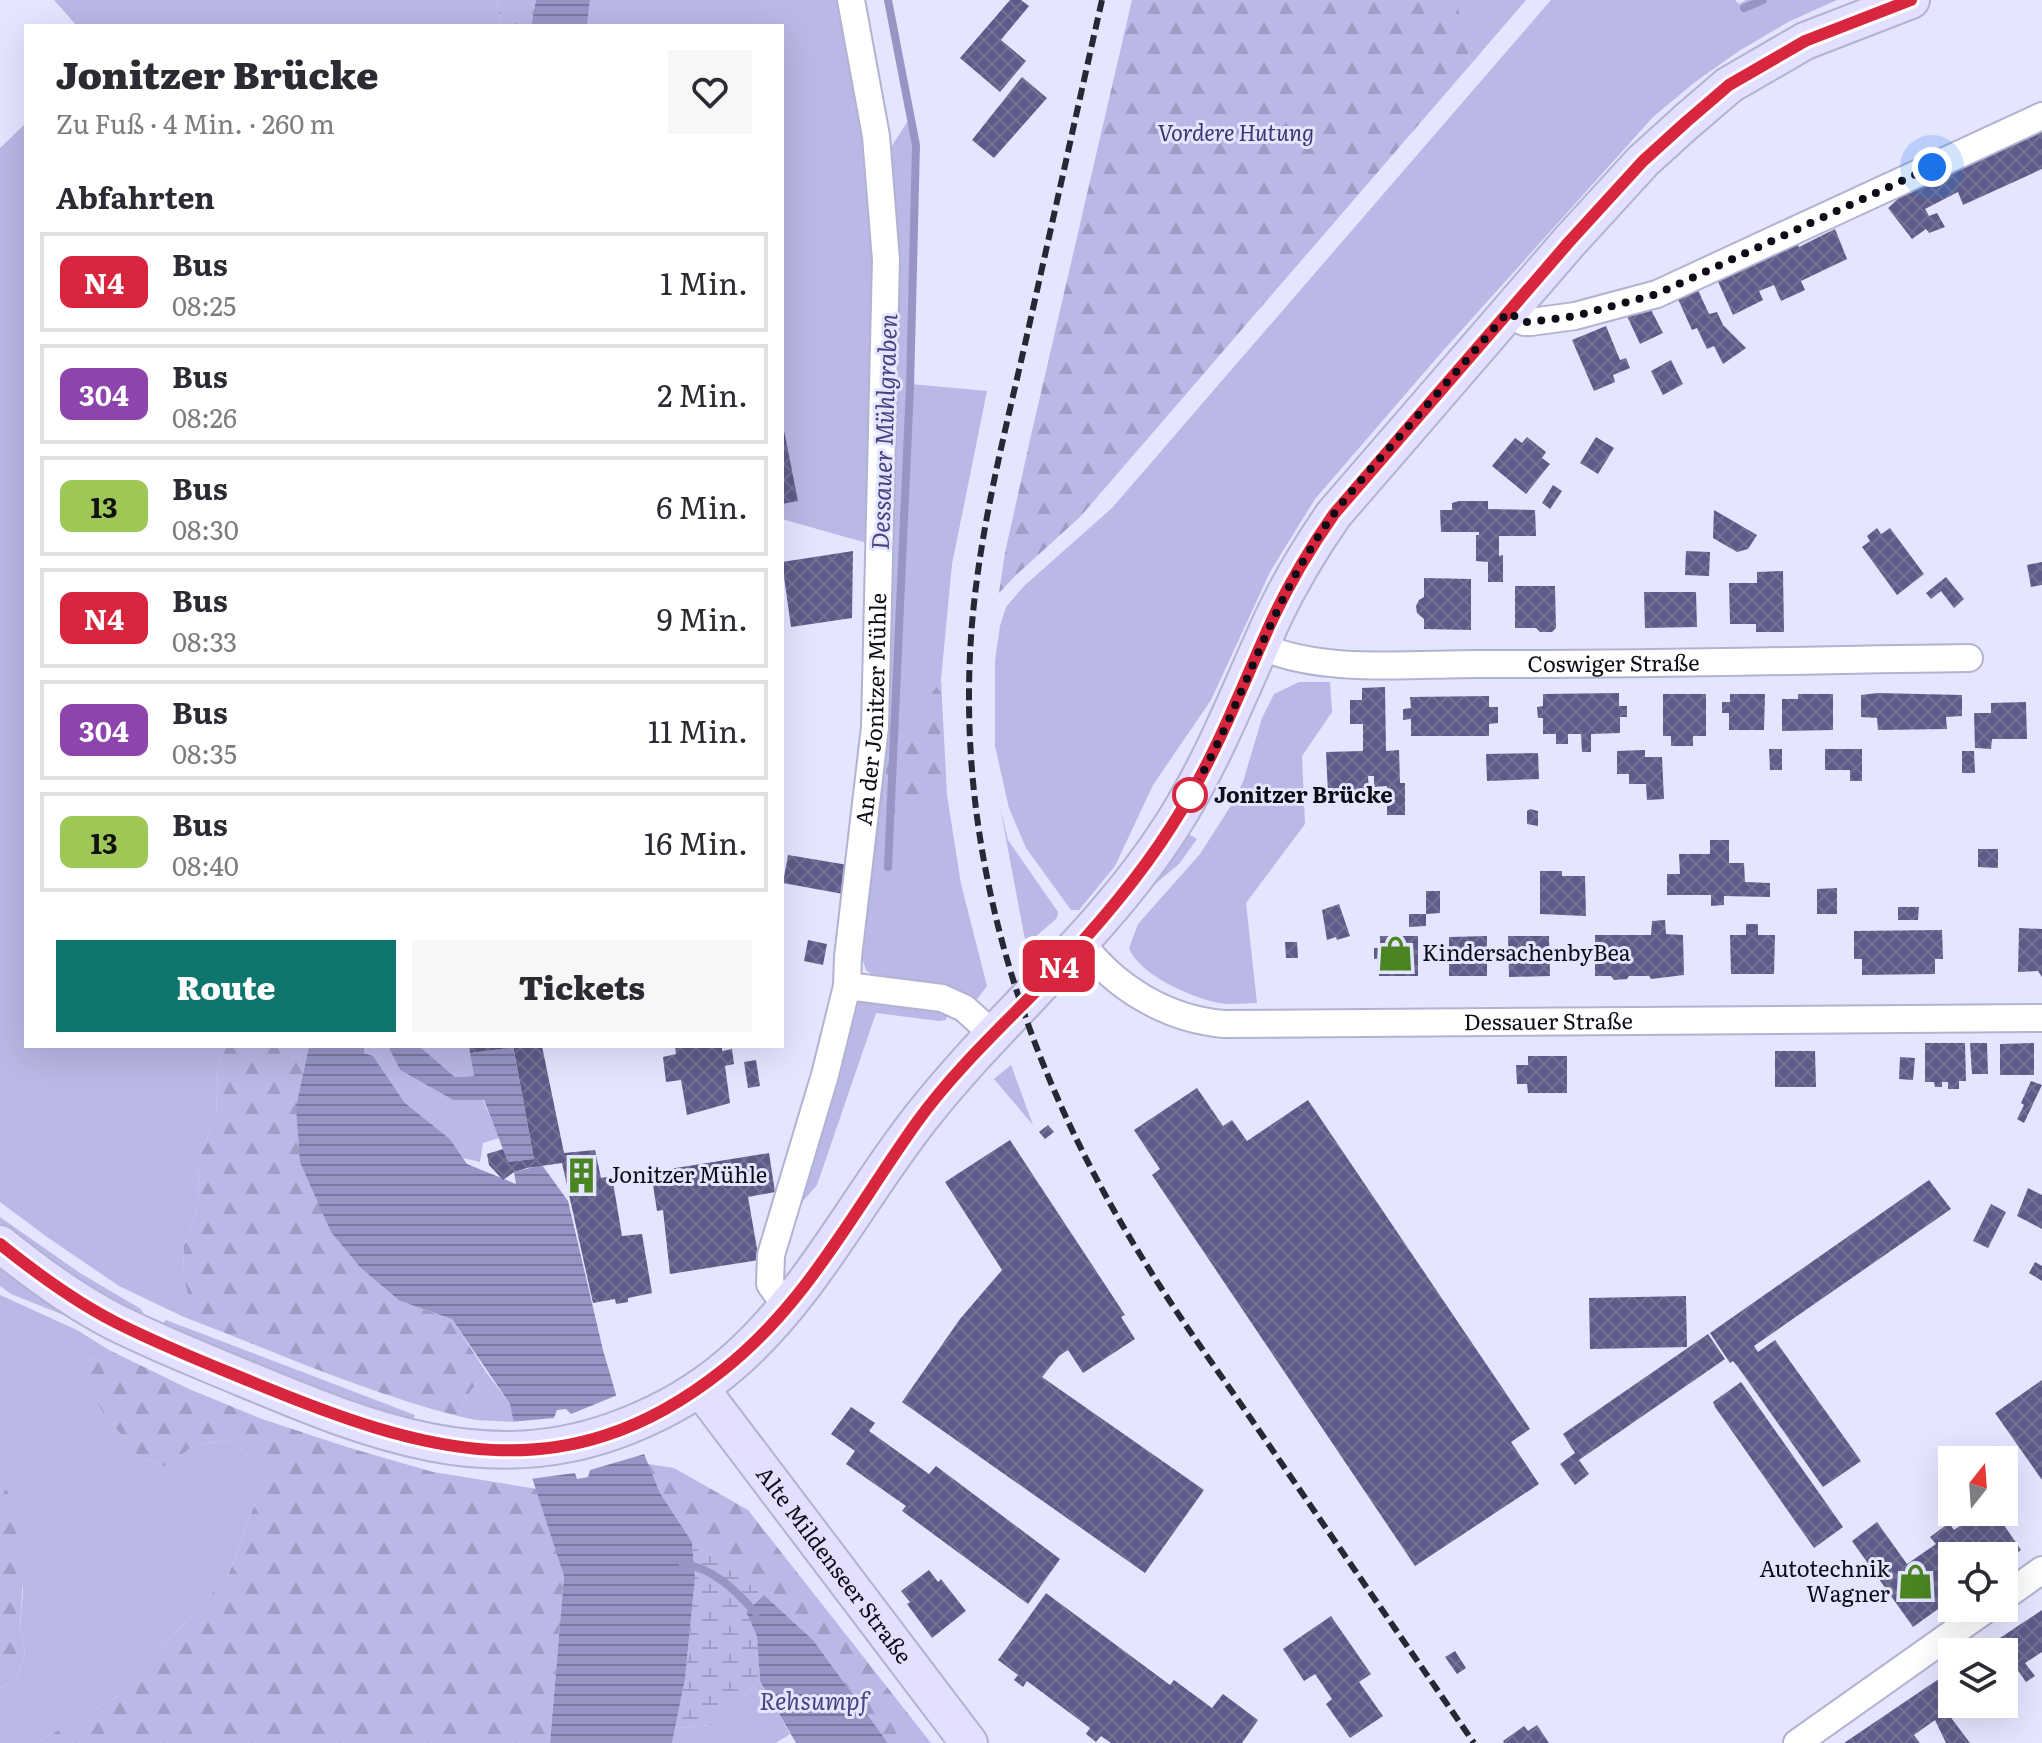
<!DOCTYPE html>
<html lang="de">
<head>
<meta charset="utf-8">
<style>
	body { margin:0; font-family:Literata,serif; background:#f7f7f7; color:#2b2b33; height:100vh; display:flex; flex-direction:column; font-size:30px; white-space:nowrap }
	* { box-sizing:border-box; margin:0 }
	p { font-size:26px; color:#7c7c81 }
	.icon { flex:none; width:44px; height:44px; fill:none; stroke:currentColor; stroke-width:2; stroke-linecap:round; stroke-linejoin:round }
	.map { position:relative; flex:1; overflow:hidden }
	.drawer { position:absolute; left:24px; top:24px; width:760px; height:1024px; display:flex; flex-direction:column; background:#fff; border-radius:0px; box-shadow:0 8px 32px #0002 }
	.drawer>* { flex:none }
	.badge { padding:0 16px; border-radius:12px; font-size:28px; line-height:52px }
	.needle { width:52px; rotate:17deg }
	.fabs { position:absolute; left:1938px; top:1446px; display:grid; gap:16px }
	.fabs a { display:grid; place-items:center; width:80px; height:80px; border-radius:0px; background:#fff; box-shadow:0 8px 32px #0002; font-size:40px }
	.you { position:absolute; width:40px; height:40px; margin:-20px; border:6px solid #fff; border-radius:50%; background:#1a73e8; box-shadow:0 0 0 12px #1a73e833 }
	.map>.badge { position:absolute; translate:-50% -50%; box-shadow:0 0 0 4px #fff }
	h2 { padding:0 32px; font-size:30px; line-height:72px }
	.round { display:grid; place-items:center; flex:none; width:84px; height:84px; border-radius:0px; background:#f7f7f7 }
	.summary { display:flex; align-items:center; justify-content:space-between; height:136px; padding:0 32px }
	h1 { font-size:38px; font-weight:800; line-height:60px }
	.action { display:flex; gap:16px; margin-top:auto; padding:16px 32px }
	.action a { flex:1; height:92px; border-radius:0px; background:#0f766e; color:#fff; font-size:32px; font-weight:800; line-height:92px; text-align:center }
	.action a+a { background:#f7f7f7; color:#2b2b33 }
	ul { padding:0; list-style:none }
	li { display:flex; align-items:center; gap:24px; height:100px; margin:0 16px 12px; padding:0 16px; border:4px solid #e1e1e2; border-radius:0px }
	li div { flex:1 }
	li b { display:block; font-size:30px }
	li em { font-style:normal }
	li .badge { min-width:88px; font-weight:700; text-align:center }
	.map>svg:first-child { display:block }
</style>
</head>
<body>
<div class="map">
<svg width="2042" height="1743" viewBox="0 0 2042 1743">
	<defs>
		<pattern id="forest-firs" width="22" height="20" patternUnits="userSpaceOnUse" patternTransform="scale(2)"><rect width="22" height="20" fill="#b9b8e6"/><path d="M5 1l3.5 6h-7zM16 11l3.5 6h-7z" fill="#9e9dc5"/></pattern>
		<pattern id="wetland-marsh" width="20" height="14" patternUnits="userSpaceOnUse" patternTransform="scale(2)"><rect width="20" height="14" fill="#b9b8e6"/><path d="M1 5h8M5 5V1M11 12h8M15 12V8" fill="none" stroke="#9e9dc5"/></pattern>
		<pattern id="water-rules" width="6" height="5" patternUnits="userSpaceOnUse" patternTransform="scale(2)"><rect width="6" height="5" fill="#9695c6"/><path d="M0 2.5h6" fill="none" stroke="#7978a0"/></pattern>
		<pattern id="building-cross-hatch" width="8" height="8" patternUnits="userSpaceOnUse" patternTransform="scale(2)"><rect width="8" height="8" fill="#5d5c89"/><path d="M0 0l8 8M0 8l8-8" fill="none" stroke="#737295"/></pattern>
	</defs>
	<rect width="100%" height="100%" fill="#e4e5ff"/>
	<!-- grass -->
	<path fill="#b9b8e6" d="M54 0H497L500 19 498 26H77Z
		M590 0H845L886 155 913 113 911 384 987 391 952 564 941 680 886 759 884 808 902 813 947 795 961 884 987 986 975 1002 876 978 866 970 861 955 888 549 782 519V26H587Z
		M1452 0H1526L1471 64 1456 4Z
		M1551 0H1735L1739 4 1746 0H1837L1788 22 1739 51 1695 82 1653 117 1441 353 1315 499 1270 572 1211 700 1153 785 1115 866 1079 910H1071L1026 848 1009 808 995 746V661L1000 626 1006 607 1024 586 1112 508Z
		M26 123V1046H224L218 1066 216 1118 198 1159 199 1203 184 1244 183 1274 192 1306 184 1317 119 1286 47 1237 0 1202V148Z
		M1299 682H1330L1332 712 1302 756 1305 824 1246 903 1257 1003C1245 1003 1231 1005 1219 1003 1192 998 1138 974 1129 948L1138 924 1200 854 1232 804 1243 782 1262 718 1274 694Z
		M1000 807 1008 840 1058 912 1057 918 1026 945Z
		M1185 832 1197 839 1179 864 1137 899Z
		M864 997 936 1009 948 1013 946 1020 939 1021 876 1013 817 1185 789 1217 855 1001Z
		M364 1046H388L400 1070 453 1100H483L499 1138 483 1143 480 1162 463 1158 450 1139 405 1103 373 1056 364 1053Z
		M419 1046H469L474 1076 455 1077Z
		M1011 1065 1033 1125 994 1079Z
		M0 1217 80 1273 141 1309 145 1316 142 1321 112 1306 0 1229Z
		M0 1266 30 1290 71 1318 11 1294 0 1286Z
		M0 1295 77 1330 109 1350 89 1360 104 1414 140 1458 167 1467 195 1444 230 1441 256 1461 267 1487 252 1511 228 1576 115 1698 36 1743H0V1688L18 1679 25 1652 20 1627 23 1590 17 1508 0 1478Z
		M166 1320 415 1415 412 1422 354 1405 161 1325Z
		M486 1372 510 1404 514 1422 476 1420 458 1416 466 1397Z
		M760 1681 790 1734 776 1743H672L675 1728 711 1725Z"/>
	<!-- forest -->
	<path fill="url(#forest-firs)" d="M497 0H536L531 26H498L500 19Z
		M1132 0H1452L1457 4 1471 64 1080 517 1016 575 999 593 1005 553 1030 440Z
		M941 680 947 795 902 814 884 809 886 759Z
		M224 1046H309L297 1103 400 1301 452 1319 486 1372 466 1397 458 1416C363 1392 274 1351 184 1317L191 1306 183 1274 184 1244 199 1203 198 1159 216 1118 218 1066Z
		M109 1350 189 1389 262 1419 350 1448 433 1472 537 1489 564 1576 550 1743H36L115 1698 228 1576 252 1511 266 1487 256 1461 230 1441 195 1444 167 1467 140 1458 104 1414 87 1383 89 1360Z
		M648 1464 674 1468 748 1510 931 1743H888L813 1640 764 1595 692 1542 660 1493Z
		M0 1478 17 1508 25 1545 20 1627 25 1652 18 1679 0 1688Z"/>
	<!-- wetland -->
	<path fill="url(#wetland-marsh)" d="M692 1542 764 1595 746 1612 757 1635 760 1681 711 1725 675 1728 685 1679 695 1578Z"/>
	<!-- water -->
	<path fill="url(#water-rules)" d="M536 0H590L587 26H531Z
		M309 1046H364V1053L373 1056 405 1103 450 1139 467 1164 516 1184 514 1172 542 1165 568 1201 603 1350 619 1405 640 1444 660 1493 692 1542 695 1578 685 1679 672 1743H550L564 1576 513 1419 510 1404 452 1319 400 1301 361 1268 331 1232 300 1162 296 1107Z
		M388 1046H419L455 1077 474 1076 470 1053 513 1047 534 1159 508 1162 484 1100H453L400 1070Z
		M764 1595 813 1640 888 1743H796L760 1681 757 1636 746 1612Z"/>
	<!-- pier -->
	<path fill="#e4e5ff" d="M620 1394 648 1453 590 1470 588 1477 577 1479 575 1473 530 1479 510 1422 554 1418 557 1410 566 1409 571 1414Z"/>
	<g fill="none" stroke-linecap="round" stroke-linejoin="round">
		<!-- stream -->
		<path stroke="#9695c6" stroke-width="8" d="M1744 8 1763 0
			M888 867 910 388 916 145 888 0
			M683 1564C714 1568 736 1591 756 1613"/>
	</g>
	<!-- building -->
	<path fill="url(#building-cross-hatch)" d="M1010 0H1021L1029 6 1001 40 1026 61 1000 92 960 58Z
		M1022 77 1047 98 994 158 972 140Z
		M2042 128V169L1963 205 1958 192 1925 209 1929 216 1937 213 1945 227 1929 233 1926 229 1912 239 1888 208 1901 196 1900 193Z
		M1835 229 1847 259 1801 281 1805 290 1781 301 1774 285 1759 291 1763 300 1733 315 1716 277 1796 240 1799 247Z
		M1697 288 1709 314 1717 312 1723 325 1746 348 1723 364 1714 346 1707 349 1697 328 1692 330 1677 297Z
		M1649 306 1663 333 1640 344 1627 316Z
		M1606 326 1620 360 1626 358 1630 368 1613 375 1615 382 1594 391 1572 340Z
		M1671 360 1683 384 1663 395 1651 371Z
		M782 420 798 501 782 504Z
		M1527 437 1546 452 1542 458 1550 464 1526 494 1492 466 1515 438 1522 443Z
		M1596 437 1614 448 1598 474 1580 463Z
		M1553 485 1562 491 1550 509 1542 503Z
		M1459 501H1488V509L1535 510 1536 536H1499V556L1503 555V582H1488V562L1476 561V535H1479V532H1441L1440 510H1452V503Z
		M1714 510 1757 535 1748 549 1737 552 1713 538Z
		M1877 528 1881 534 1890 528 1924 574 1897 595 1862 547 1870 541 1867 536Z
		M853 551 852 618 791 627 782 562Z
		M1686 551 1710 552 1709 576 1685 575Z
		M2042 562V585L2031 587 2027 565Z
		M1783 571 1784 632H1756V624H1730L1729 583H1757V572Z
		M1946 577 1964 599 1954 608 1941 591 1931 599 1926 593Z
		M1424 578 1471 579V630L1424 629V619L1417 613 1416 606 1419 600 1424 597Z
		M1515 586H1555L1556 628 1552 632H1540L1536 628H1515Z
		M1644 592H1696L1697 627 1645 628Z
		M1385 687 1386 751 1399 750 1400 783H1405V815H1387V786L1374 787V776H1368L1369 791 1328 793 1326 752 1363 751V724H1350V700H1362V688Z
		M1619 693V706H1627V717H1620V733L1591 734V752H1582L1581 734H1568V744H1556V734H1543V718H1538L1537 707 1543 706V694Z
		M1878 693 1962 695V716L1946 717 1947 729 1878 730 1877 718 1861 717V695Z
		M1663 694H1706V736H1693V746H1671V736H1663Z
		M1730 694H1765L1764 730H1729V713H1722V702H1730Z
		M1798 694H1833V730L1782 731V699H1798Z
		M1489 696V707H1498V723L1489 724V736H1411V719L1403 720V709L1411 708 1410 697Z
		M2026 702 2027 739H1992L1991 749 1975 748 1974 713H1991V703Z
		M1769 749H1782V770H1770Z
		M1825 749H1862V781H1850V770H1825Z
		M1645 750V757H1662L1664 799 1647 800 1646 784H1629V774H1617V751Z
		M1962 751H1974L1975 773H1962Z
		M1538 753 1539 779 1487 781 1486 754Z
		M1530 809 1538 811V826L1527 824V811Z
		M1710 840H1729V863H1744L1745 882 1770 883V897L1724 896V905L1711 906V895H1667V874H1680L1679 854H1710Z
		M1978 849H1998V868L1978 867Z
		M788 855 848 865 843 894 783 883Z
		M1540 871H1562V876H1585L1586 916 1540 914Z
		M1837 888V914H1817V889Z
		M1426 891H1440V913L1426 914Z
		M1339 904 1350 936 1337 940 1336 937 1327 940 1322 910Z
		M1898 907H1919L1918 920H1898Z
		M1409 914H1426V926L1409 927Z
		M1665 920 1666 934 1683 935 1684 975 1651 979 1649 976H1629L1627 979 1614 980 1611 976H1595V935H1651L1652 921Z
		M1746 924H1758V935H1775L1774 974H1731L1730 935H1746Z
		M2019 928 2042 929V977L2038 971 2018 972Z
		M1942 930 1943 959H1935V974L1862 975V959H1854V931Z
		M1380 936H1418V976H1379V959H1374V948H1380Z
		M1487 936V976H1449V958L1442 959V947L1449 948V937Z
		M1508 936H1549L1550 976 1509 977Z
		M808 940 827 944 823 965 804 961Z
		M1285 942H1297L1298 958H1286Z
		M1925 1043H1965L1966 1081H1959V1089H1948V1082H1942V1087H1935L1934 1082H1925Z
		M1970 1043H1987L1988 1074H1972Z
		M2034 1043V1075H2000V1044Z
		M469 1046H509V1048L470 1053Z
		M513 1046H542L564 1153 595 1150 601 1178 612 1176 622 1236 642 1234 652 1293 628 1298V1302L616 1304 615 1299 593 1303 562 1163 527 1168 514 1172 503 1180 489 1165 487 1154 503 1149 508 1162 534 1159Z
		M675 1046H722V1051L732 1049 734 1064 725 1066 730 1103 687 1115 681 1080 666 1082 663 1057 676 1054Z
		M1775 1051H1815L1816 1087H1775Z
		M1528 1056H1567V1093H1528L1527 1084H1517L1516 1065H1528Z
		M1900 1057 1915 1058 1913 1080 1899 1079Z
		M756 1060 760 1086 748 1088 744 1062Z
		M2031 1081 2042 1085 2024 1123 2017 1119 2024 1105 2021 1103Z
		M1197 1088 1223 1126 1232 1120 1247 1141 1308 1100 1530 1429 1511 1442 1539 1484 1415 1566 1152 1175 1160 1169 1134 1130Z
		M1048 1125 1054 1132 1045 1139 1039 1132Z
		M1010 1140 1125 1315 1121 1317 1135 1339 1083 1373 1068 1350 1059 1356 1042 1377 1204 1490 1145 1573 902 1402 960 1319 1002 1270 945 1182Z
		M769 1153 775 1192 748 1197 759 1260 670 1274 663 1210 657 1211 651 1172Z
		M1929 1180 1951 1209 1754 1346 1758 1352 1775 1340 1861 1461 1823 1487 1738 1367 1733 1361 1730 1363 1710 1333Z
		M2028 1188 2042 1195V1229L2017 1216Z
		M1991 1204 2006 1212 1988 1248 1973 1241Z
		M2035 1262 2042 1266V1281L2029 1273Z
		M1686 1296 1687 1347 1590 1349 1589 1298Z
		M1708 1334 1725 1359 1579 1460 1589 1474 1575 1485 1560 1464 1575 1453 1563 1434Z
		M2042 1380V1480L1995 1413Z
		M1741 1382 1843 1527 1814 1548 1715 1407 1713 1402Z
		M851 1407 875 1423 869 1431 929 1474 936 1466 1060 1559 1028 1604 902 1511 906 1506 846 1464 855 1451 831 1434Z
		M1980 1512H1995L2021 1550 2004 1562V1556H1952V1599L1913 1627 1852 1541 1877 1522 1907 1564 1936 1544 1930 1537 1949 1523 1954 1530Z
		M929 1570 938 1582 941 1579 966 1611 932 1638 907 1604 910 1602 901 1591Z
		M1046 1593 1170 1685 1174 1680 1212 1708 1223 1694 1258 1720 1242 1743H1111L1101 1736 1096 1742 1086 1734 1090 1728 1027 1681 1023 1687 1014 1680 1018 1675 998 1660Z
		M2042 1610V1652L2025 1663 2035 1676 2026 1682 2017 1669 2004 1677V1652H1979Z
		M1331 1616 1371 1674 1359 1682 1383 1716 1350 1738 1326 1704 1332 1699 1315 1674 1304 1681 1283 1649Z
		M1455 1651 1466 1668 1457 1674 1445 1657Z
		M1952 1670V1704H1965L1949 1715 1970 1743H1946L1935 1720 1914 1735 1920 1743H1844Z
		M1537 1725 1549 1743H1504L1503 1741 1524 1726 1528 1731Z"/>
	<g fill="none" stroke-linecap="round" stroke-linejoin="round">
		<defs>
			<g id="street">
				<path d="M1508 312 1524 322H1531L1575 316 1657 294 2042 116"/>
				<path id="s1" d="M1260 646C1323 674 1408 664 1477 664 1641 665 1805 660 1969 658"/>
				<path id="s2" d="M1081 942C1115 988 1167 1019 1224 1024L2042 1018"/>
				<path d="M847 986 942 998 964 1008 993 1034"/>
				<path id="s3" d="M787 1308 770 1284 771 1255 825 1075 847 986 848 957 875 727 886 260 876 136 851 0"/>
				<path d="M2004 1597 2042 1570"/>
				<path d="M1797 1743 1988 1608"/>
			</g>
			<g id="secondary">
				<path d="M0 1244C36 1273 74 1301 115 1322 157 1343 200 1360 243 1378 370 1431 491 1481 627 1426 665 1411 700 1391 731 1364 812 1294 857 1198 923 1115 1002 1015 1102 935 1171 827 1214 760 1240 690 1273 618 1290 582 1311 547 1334 514L1569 242 1643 161 1686 122 1729 85 1805 41 1911 0"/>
				<path id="s4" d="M700 1388 969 1743"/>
			</g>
		</defs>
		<!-- street casing -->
		<use href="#street" stroke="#b2b2d2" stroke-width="30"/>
		<!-- secondary casing -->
		<use href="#secondary" stroke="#b2b2d2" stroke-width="40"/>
		<!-- street -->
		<use href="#street" stroke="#fff" stroke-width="26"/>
		<!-- secondary -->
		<use href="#secondary" stroke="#e2dfff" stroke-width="36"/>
		<!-- rail -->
		<path stroke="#282734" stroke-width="6" stroke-dasharray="12 6" stroke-linecap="butt" d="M1102 0C1076 115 1051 229 1025 344 1004 436 980 529 972 624 953 852 1025 1072 1146 1264 1181 1321 1221 1375 1258 1429 1330 1534 1402 1639 1474 1743"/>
	</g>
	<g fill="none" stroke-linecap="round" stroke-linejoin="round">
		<defs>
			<path id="line" d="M0 1244C36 1273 74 1301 115 1322 160 1345 206 1363 252 1382 422 1452 563 1497 723 1370 807 1304 856 1207 917 1122 953 1072 999 1029 1042 985 1089 936 1135 884 1171 827 1215 759 1240 690 1273 618 1290 582 1311 547 1334 514L1569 242 1643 161 1686 122 1729 85 1805 41 1911 0"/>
		</defs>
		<!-- line casing -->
		<use href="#line" stroke="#fff" stroke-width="18"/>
		<!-- line -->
		<use href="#line" stroke="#d7263d" stroke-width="12"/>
		<!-- walk -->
		<path stroke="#0d0c17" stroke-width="8" stroke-dasharray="0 14.4" d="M1190 795C1238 715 1263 624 1313 545 1337 505 1369 471 1400 436 1436 395 1472 354 1508 312L1524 322H1531L1575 316 1657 294 1932 167"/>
	</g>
	<!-- icons -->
	<defs>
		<symbol id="shop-bare" viewBox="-9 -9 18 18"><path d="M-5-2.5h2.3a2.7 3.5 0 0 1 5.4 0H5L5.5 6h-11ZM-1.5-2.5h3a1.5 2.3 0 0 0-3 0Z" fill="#4b8521" stroke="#e4e5ff" stroke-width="2.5" paint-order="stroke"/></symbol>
		<symbol id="building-bare" viewBox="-9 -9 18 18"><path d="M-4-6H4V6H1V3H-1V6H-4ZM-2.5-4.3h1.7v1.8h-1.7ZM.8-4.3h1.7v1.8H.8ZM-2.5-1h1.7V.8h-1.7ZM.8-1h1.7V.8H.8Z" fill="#4b8521" stroke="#e4e5ff" stroke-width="2.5" paint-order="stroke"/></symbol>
	</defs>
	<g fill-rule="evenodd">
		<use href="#shop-bare" x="1370" y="928" width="51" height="51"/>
		<use href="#building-bare" x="556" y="1150" width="51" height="51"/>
		<use href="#shop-bare" x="1890" y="1556" width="51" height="51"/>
	</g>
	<!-- markers -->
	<circle fill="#fff" stroke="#d7263d" stroke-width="4" cx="1190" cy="795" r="16"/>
	<g text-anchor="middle" stroke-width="6" stroke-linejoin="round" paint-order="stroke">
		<!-- park labels -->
		<g font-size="22" font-style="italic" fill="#3c3572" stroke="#e4e5ff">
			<text x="1236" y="141">Vordere Hutung</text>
		</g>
		<!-- street labels -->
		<g font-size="22" fill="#0d0c17" stroke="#e4e5ff">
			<text dy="8" stroke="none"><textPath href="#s1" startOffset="356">Coswiger Straße</textPath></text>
			<text dy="8" stroke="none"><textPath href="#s3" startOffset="616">An der Jonitzer Mühle</textPath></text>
			<text dy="8" stroke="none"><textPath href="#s2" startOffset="494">Dessauer Straße</textPath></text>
			<text dy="8" stroke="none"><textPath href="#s4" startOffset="222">Alte Mildenseer Straße</textPath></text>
		</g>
		<!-- stop labels -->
		<g font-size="22" font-weight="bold" fill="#0d0c17" stroke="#e4e5ff" text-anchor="start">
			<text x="1214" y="803">Jonitzer Brücke</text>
		</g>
		<!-- poi labels -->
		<g font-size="22" fill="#0d0c17" stroke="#e4e5ff" text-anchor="start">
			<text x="1422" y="961">KindersachenbyBea</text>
			<text x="608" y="1183">Jonitzer Mühle</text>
			<text x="1890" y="1577" text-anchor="end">Autotechnik<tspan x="1890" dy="25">Wagner</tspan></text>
		</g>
		<!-- water labels -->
		<g font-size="24" font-style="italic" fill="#484280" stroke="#e4e5ff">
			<text transform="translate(885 432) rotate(-88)" y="8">Dessauer Mühlgraben</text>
			<text x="814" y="1710">Rehsumpf</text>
		</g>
	</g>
</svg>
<div class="fabs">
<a><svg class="needle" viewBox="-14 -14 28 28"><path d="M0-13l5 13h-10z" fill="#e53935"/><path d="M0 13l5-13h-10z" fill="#7c7c81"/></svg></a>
<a><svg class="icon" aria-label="locate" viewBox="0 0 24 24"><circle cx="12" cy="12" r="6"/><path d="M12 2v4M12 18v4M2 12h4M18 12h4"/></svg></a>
<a><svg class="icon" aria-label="layers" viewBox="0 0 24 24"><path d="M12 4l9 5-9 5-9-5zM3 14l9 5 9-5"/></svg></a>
</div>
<div class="you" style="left:1932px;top:167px"></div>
<b class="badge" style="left:1059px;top:966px;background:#d7263d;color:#fff">N4</b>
<section class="drawer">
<div class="summary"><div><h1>Jonitzer Brücke</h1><p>Zu Fuß · 4 Min. · 260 m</p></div><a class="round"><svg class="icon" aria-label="heart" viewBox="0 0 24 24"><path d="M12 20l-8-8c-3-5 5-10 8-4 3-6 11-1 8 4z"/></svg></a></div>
<h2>Abfahrten</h2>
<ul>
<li><span class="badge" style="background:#d7263d;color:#fff">N4</span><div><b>Bus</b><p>08:25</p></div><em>1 Min.</em></li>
<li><span class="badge" style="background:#8e44ad;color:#fff">304</span><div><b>Bus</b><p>08:26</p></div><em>2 Min.</em></li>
<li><span class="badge" style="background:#9fc755;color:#111">13</span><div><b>Bus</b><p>08:30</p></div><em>6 Min.</em></li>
<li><span class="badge" style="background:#d7263d;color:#fff">N4</span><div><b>Bus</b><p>08:33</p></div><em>9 Min.</em></li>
<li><span class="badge" style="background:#8e44ad;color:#fff">304</span><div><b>Bus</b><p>08:35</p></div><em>11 Min.</em></li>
<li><span class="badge" style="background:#9fc755;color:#111">13</span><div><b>Bus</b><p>08:40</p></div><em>16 Min.</em></li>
</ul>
<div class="action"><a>Route</a><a>Tickets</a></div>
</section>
</div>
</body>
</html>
